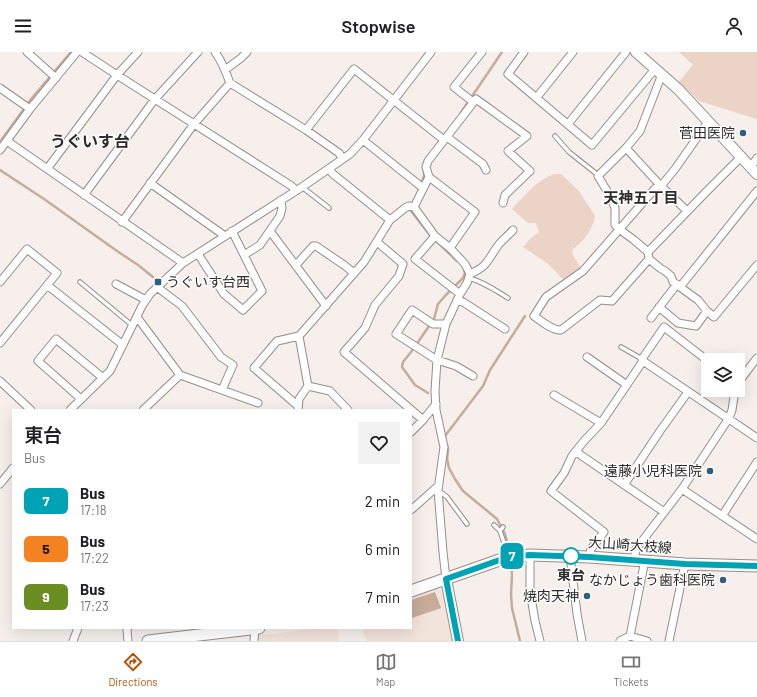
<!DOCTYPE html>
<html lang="en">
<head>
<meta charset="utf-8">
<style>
	body { margin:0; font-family:Barlow,"Noto Sans JP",sans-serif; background:#f2f2f2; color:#202124; height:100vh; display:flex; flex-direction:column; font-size:15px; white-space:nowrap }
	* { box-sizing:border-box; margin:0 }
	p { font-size:13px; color:#757577 }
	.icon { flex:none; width:22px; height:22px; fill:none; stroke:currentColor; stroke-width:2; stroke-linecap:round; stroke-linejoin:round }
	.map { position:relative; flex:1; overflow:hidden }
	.sheet { position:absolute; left:12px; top:357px; width:400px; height:220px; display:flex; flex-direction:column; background:#fff; border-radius:0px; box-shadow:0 4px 16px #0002 }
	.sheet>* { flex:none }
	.badge { padding:0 8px; border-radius:6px; font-size:14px; line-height:26px }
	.buttons { position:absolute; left:701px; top:301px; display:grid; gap:8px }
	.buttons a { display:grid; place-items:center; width:44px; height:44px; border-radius:0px; background:#fff; box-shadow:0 4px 16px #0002; font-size:20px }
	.map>.badge { position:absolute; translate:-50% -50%; box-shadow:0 0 0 2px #fff }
	.round { display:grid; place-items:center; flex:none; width:42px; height:42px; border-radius:0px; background:#f2f2f2 }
	.head { display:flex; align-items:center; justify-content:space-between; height:68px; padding:0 12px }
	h1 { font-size:19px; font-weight:600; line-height:30px }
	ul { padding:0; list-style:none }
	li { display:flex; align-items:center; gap:12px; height:48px; padding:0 12px }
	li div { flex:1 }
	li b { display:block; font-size:15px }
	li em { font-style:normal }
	li .badge { min-width:44px; font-weight:700; text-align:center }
	header { display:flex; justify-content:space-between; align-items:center; height:52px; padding:0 12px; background:#fff; font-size:18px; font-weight:600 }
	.menu { display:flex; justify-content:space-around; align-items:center; height:56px; border-top:1px solid #e0e0e0; background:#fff; font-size:11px; color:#757577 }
	.menu a { display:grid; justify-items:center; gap:2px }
	.menu .selected { color:#b45309 }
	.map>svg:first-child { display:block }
</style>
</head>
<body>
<header><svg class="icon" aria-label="menu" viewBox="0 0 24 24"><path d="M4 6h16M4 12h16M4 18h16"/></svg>Stopwise<svg class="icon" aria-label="person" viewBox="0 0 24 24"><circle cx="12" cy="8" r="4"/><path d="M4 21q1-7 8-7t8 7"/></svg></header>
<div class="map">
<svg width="757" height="589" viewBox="0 0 757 589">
	<rect width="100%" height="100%" fill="#f6efeb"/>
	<!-- built -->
	<path fill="#f2e3db" d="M435 535 442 539 452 571 454 589H367L362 576H411V544Z
		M313 576H337L339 589H259V583L282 581Z"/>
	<!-- green -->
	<path fill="#ebd4c5" d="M679 0H757V67L699 49 679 30 693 13Z
		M555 122H561L579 139 595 164C592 179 584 189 572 198L573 203 581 216 564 228 547 211 523 195 530 187 539 180 536 171H528L512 157C525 144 537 127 555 122Z"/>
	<!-- water -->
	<path fill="#c7ac9b" d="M435 540 441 556 412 566 411 562V548Z"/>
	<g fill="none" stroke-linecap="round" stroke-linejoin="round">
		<!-- stream -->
		<path stroke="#c7ac9b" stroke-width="2.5" d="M460 62 502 0
			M0 90 32 46 71 0
			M0 118 44 147 117 199 138 213 153 225
			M421 133 424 124V115
			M412 156 411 159 430 183 457 209
			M428 341 415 333 402 315 403 310 411 300 434 267 438 252 445 244 463 226 465 221 464 217
			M445 387V384L483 334 490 318 525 264
			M447 393 448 398 447 407 449 416 455 427 463 439 497 467 505 482 509 496 510 502
			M511 509 512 523 511 542 512 556 520 589"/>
		<defs>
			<path id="lane" d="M555 84 569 100 598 123
				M302 135 329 156
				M469 226C484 230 495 238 508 246
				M80 230 133 274
				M621 295 642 307
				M439 439 447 445 467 472
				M494 473 500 479
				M503 475 500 479 508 503"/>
			<path id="street" d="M27 0 56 26
				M82 0 117 23 290 133 296 138
				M215 0C222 9 226 20 230 31L306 78 339 101 343 107
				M524 0 508 22 592 93 655 17
				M225 18 241 6 247 0
				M662 22 640 79 626 96 598 124 610 144 615 156V173L619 177 634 188 648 200 649 207 660 216 665 219 671 224 673 230 698 248 707 259 714 265 757 213
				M0 36 30 57
				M537 45 573 0
				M473 50 454 35 482 0
				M568 72 626 0
				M306 78 354 17 444 88
				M447 85 483 112 486 118
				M363 88 423 136
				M7 89 183 211
				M626 96 659 132 687 159
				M0 98 30 57 77 0
				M751 115 757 106
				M47 117 117 23 138 0
				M329 117 333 122 390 168
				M429 125 426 115 428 109 476 47 527 84 508 99 530 119 505 143 503 151
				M150 131 225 184
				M661 134 675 117 708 70
				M84 143 155 47 198 0
				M414 155 435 184 450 196
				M122 170 194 72 230 31
				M270 179 326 254
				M435 184 415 207 460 242
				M377 190 403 212 399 224 375 253 365 276 344 300 423 368
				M648 200 707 139 741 105
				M198 202 224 242 243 258 262 239 232 179
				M244 203 260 193 280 164 282 156 281 148
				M649 207 612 249 600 248 561 278C553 279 541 269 534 264L546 245 583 219 659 132
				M296 213 313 194H316L344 213 354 221
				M470 222C488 214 487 209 497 195 501 189 508 184 513 178
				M0 230 27 197 57 221 0 291
				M116 232 146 248
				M47 233 123 293
				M157 235 182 254 221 305 233 313 222 338
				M680 235 757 139
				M457 248 463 250 505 277
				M659 255 678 271 696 274 707 259
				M137 265 180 323 258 351
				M651 266 677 232
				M446 272H433L412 258 396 282 437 308 456 314 473 324
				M587 305 627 333
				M643 309 642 307 664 275 708 309
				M0 329 31 358
				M738 331 750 315 757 306
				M308 334 330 339 348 358
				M554 343 601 371
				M81 347 38 309 56 287 103 326
				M298 354 254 316 277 289 299 284
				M70 358 110 319 142 254 150 242 183 211 302 135 350 102 363 88 394 48 431 0
				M143 358 180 323
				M298 358 299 347 308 334 299 284 364 210 390 168 405 156 409 154 414 155 429 125 475 160 450 196 465 212 470 222 467 231 460 242 446 272 437 308 435 339 436 358 444 395 438 438 443 500 446 527
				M411 380 423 368 436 352
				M576 399 572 404 564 421 551 439 604 480 591 497 589 505
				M0 432 13 416
				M624 433 660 379 688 340
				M682 437 757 487
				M411 458 438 434
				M664 460 582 404 576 399 584 389 601 371 643 309 757 386
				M722 464 757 410
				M530 503V539L535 569 540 589
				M570 504 577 562 582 589
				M634 508 636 497 682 437 729 366 732 358 735 338
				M645 508 630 584 647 589
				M73 589 78 576
				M128 589 127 578 128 576
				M254 589 255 576
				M620 589 630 584
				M669 589 685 512"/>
			<path id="secondary" d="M636 0 678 37 757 122
				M446 527 458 589"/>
			<path id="primary" d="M411 539 508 505 530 503 589 505 685 512 757 514
				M148 589 259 576"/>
		</defs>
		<!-- lane casing -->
		<use href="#lane" stroke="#948e8a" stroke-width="5.5"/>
		<!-- street casing -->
		<use href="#street" stroke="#948e8a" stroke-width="9"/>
		<!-- secondary casing -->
		<use href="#secondary" stroke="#948e8a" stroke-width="12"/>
		<!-- primary casing -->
		<use href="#primary" stroke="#948e8a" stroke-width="13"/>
		<!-- lane -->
		<use href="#lane" stroke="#fff" stroke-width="3.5"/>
		<!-- street -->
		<use href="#street" stroke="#fff" stroke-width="7"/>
		<!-- secondary -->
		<use href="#secondary" stroke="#fff" stroke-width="10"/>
		<!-- primary -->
		<use href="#primary" stroke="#fff" stroke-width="11"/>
	</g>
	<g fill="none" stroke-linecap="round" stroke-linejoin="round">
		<defs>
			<path id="line" d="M458 589 446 527 508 505 530 503 589 505 685 512 757 514"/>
		</defs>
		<!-- line casing -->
		<use href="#line" stroke="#fff" stroke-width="9"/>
		<!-- line -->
		<use href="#line" stroke="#00a3b4" stroke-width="6"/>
	</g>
	<!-- markers -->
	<g fill="#2c607c" stroke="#fff" stroke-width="1.5">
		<circle cx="743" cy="81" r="4"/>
		<rect x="154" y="226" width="8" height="8" rx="2"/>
		<circle cx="710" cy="419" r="4"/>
		<circle cx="723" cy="528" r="4"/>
		<circle cx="587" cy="544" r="4"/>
	</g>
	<circle fill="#fff" stroke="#00a3b4" stroke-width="2" cx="571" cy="504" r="8"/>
	<g text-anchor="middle" stroke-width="3" stroke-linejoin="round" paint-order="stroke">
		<!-- poi labels -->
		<g font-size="14" fill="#2e2b2a" stroke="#fff" text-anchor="end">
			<text x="735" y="86">菅田医院</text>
			<text x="166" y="235" text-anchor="start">うぐいす台西</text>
			<text x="702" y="424">遠藤小児科医院</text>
			<text x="715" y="533">なかじょう歯科医院</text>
			<text x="579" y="549">焼肉天神</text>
		</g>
		<!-- street labels -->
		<g font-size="14" fill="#2e2b2a" stroke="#fff">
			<text transform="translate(630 493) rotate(4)" y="5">大山崎大枝線</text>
		</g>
		<!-- stop labels -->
		<g font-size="14" font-weight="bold" fill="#2e2b2a" stroke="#fff">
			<text x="571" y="528">東台</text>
		</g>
		<!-- neighbourhood labels -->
		<g font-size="15" font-weight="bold" fill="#2e2b2a" stroke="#fff">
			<text x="641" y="151">天神五丁目</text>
		</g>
		<!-- quarter labels -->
		<g font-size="16" font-weight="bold" fill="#2e2b2a" stroke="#fff">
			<text x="90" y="95">うぐいす台</text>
		</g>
	</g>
</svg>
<div class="buttons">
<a><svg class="icon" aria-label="layers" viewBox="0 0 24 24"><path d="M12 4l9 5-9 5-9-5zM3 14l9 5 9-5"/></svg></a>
</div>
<b class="badge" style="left:512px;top:504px;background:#00a3b4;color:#fff">7</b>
<section class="sheet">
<div class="head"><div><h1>東台</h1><p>Bus</p></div><a class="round"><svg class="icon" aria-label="heart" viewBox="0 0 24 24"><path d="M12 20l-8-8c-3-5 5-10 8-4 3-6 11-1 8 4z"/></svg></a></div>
<ul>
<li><span class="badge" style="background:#00a3b4;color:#fff">7</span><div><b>Bus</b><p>17:18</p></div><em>2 min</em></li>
<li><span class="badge" style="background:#f58220;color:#111">5</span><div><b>Bus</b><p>17:22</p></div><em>6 min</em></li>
<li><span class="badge" style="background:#6b8e23;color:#fff">9</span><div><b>Bus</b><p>17:23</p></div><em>7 min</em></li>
</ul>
</section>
</div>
<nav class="menu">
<a class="selected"><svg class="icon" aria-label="directions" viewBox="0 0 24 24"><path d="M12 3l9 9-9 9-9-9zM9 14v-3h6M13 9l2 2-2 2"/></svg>Directions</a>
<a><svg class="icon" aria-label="map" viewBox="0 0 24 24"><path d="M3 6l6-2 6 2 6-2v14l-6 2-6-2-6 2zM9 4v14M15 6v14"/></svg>Map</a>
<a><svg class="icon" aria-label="tickets" viewBox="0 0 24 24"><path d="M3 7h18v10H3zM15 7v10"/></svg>Tickets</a>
</nav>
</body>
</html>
